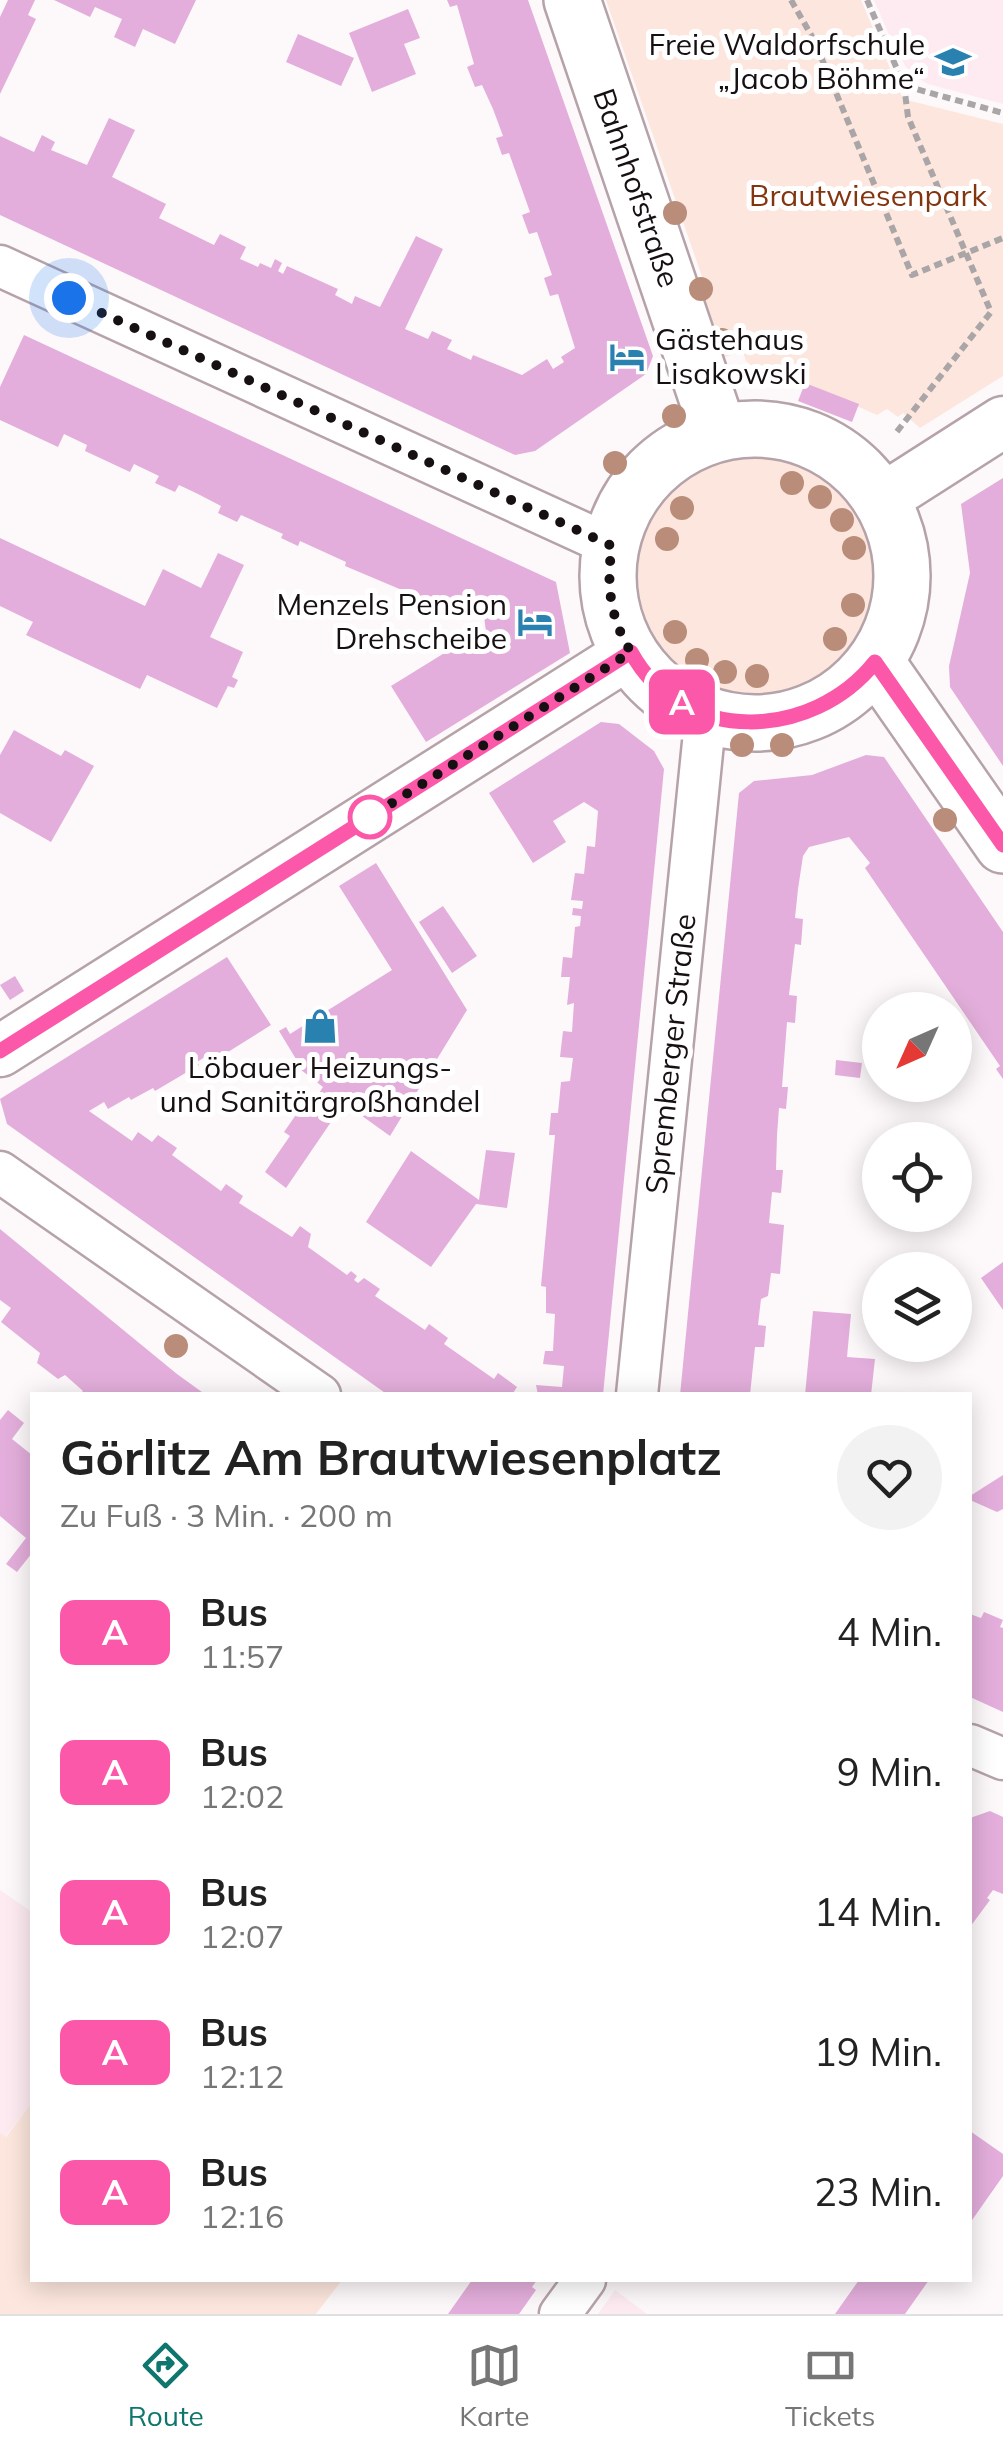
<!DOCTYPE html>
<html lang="de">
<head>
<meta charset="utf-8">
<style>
	body { margin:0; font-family:Mulish,sans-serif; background:#f2f2f2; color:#222; height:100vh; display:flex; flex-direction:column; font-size:38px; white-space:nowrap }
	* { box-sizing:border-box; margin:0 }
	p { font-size:32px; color:#767676 }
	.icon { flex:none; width:55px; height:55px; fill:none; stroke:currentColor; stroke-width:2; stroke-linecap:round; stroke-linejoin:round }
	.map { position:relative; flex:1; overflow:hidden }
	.details { position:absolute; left:30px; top:1392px; width:942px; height:890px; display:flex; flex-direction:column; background:#fff; border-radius:0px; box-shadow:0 5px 25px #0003 }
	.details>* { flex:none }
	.badge { padding:0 20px; border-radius:15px; font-size:35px; line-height:65px }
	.needle { width:65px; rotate:225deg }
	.controls { position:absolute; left:862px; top:992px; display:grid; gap:20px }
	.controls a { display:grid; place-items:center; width:110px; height:110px; border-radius:50%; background:#fff; box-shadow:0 5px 25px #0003; font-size:50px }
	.you { position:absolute; width:50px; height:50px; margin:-25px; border:8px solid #fff; border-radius:50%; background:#1a73e8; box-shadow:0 0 0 15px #1a73e833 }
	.map>.badge { position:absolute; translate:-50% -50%; box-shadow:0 0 0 5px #fff }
	.round { display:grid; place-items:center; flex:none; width:105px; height:105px; border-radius:52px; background:#f2f2f2 }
	.head { display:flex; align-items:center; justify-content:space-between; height:170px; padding:0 30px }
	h1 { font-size:48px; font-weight:700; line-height:75px }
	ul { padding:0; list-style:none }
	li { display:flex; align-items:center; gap:30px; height:140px; padding:0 30px }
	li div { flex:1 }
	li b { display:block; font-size:38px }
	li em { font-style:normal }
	li .badge { min-width:110px; font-weight:700; text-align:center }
	.menu { display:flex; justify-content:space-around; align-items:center; height:140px; border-top:2px solid #e0e0e0; background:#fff; font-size:28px; color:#767676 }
	.menu a { display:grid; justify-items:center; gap:5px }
	.menu .current { color:#0f766e }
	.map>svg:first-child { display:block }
</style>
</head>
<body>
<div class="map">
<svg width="1003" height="2314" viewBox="0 0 1003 2314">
	<rect width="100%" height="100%" fill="#fdf9fa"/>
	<!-- built -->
	<path fill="#fdebf1" d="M874 0H1003V104L928 84 910 73 896 51Z
		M0 1890 32 1912V2102L5 2137 0 2133Z
		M615 2290 647 2314H598Z"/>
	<!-- green -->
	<path fill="#fce6dd" d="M606 0H861L903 99 1003 124V376L920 428 903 413 898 417 887 409 877 415 805 383 761 373 746 361 743 352 721 358 699 298 708 294Z
		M638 575a120 120 0 1 1 240 0a120 120 0 1 1-240 0Z
		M32 2102V2280H342L316 2314H0V2133L6 2137Z"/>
	<!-- building -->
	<path fill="#e3aedb" d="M8 0H35L28 15 36 19 0 94V17Z
		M54 0H196L175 44 143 29 135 47 114 37 122 19 95 7 90 17Z
		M447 0H528L653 356 646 374 535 451 515 455 0 215V136L34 152 42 135 55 142 51 150 87 165 109 118 135 130 112 177 166 204 159 218 214 245 220 234 246 247 240 259 258 267 260 263 271 268 275 259 282 263 278 271 283 274 287 266 338 289 335 295 352 304 355 296 380 307 416 236 443 249 405 329 428 339 432 331 452 340 447 349 471 360 473 355 522 375 547 359 553 369 564 362 561 357 575 348 558 294 550 296 544 278 552 275 537 232 529 234 522 215 530 212 509 153 502 155 496 138 503 136 493 109 482 85 475 87 467 67 474 64 457 5 450 7Z
		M408 9 420 38 404 44 416 74 372 92 349 33Z
		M298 34 354 58 341 86 286 62Z
		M24 335 556 582 570 653 426 742 391 686 459 644 464 650 486 632 484 616 438 598 435 604 345 566 346 562 300 541 298 546 281 538 283 534 241 515 237 522 218 513 221 506 198 494 179 485 175 492 155 483 159 476 134 464 130 472 85 451 87 445 64 434 58 447 0 420V387Z
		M805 383 859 404 852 422 798 401Z
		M1003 478V766L950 687 949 666 970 573 961 504Z
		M0 538 145 606 163 569 201 588 218 553 244 565 210 637 243 652 232 677 238 680 234 688 228 686 217 708 147 675 140 689 26 635 33 622 0 606Z
		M601 722 619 724 654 751 664 769 603 1395H538L536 1385 562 1387 564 1366 543 1364 545 1351H553L555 1314 546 1313V1287L541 1286 555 1135H549L551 1113H558L561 1082 570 1081 573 1058 560 1057 563 1031 572 1032 574 1003 567 1005 570 977H561L563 957 572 958 575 927 580 926 581 916 572 915 573 908 582 909 583 901 571 900 575 873 584 874 587 846 595 847 598 811 584 802 553 821 566 842 533 863 489 793Z
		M14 730 61 756 65 750 94 766 51 842 0 813V755Z
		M866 755 884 757 1003 932V1079L996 1069 1000 1066 865 868 870 863 849 837 809 847 803 856 798 889 795 918 803 919 801 945 795 944 789 995 797 996 795 1023 787 1022 782 1087H788L786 1109 779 1108 777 1135 776 1170H783L781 1193 772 1192 769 1223 784 1225 780 1274 771 1273 768 1296 761 1299 758 1325 766 1326 764 1347H755L750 1395H680L739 793 754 781 812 775Z
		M376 863 467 1010 390 1136 344 1103 286 1188 265 1172 290 1136 284 1132 300 1109 306 1113 323 1087 296 1066 299 1064 279 1031 286 1027 290 1034 392 970 339 886Z
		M443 906 477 956 452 973 419 922Z
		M227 957 271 1025 212 1062 208 1055 197 1062 199 1065 155 1091 153 1088 131 1100 129 1097 108 1109 104 1102 89 1111 132 1141 138 1132 152 1142 158 1135 177 1148 172 1155 221 1191 226 1184 243 1196 239 1203 292 1237 300 1226 311 1234 308 1247 347 1275 351 1271 357 1276 354 1280 358 1283 364 1278 380 1289 375 1296 425 1330 429 1324 448 1338 444 1344 494 1379 498 1373 517 1387 513 1393 516 1395H388L7 1124 0 1099Z
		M15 976 24 991 10 1000 0 985Z
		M836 1060 862 1063 860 1078 835 1075Z
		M486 1150 515 1153 507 1208 476 1204 431 1267 366 1222 411 1151 479 1200Z
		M0 1229 177 1374 206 1395H79L83 1391 65 1375 58 1379 37 1363 40 1353 1 1322 11 1308 0 1300Z
		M1003 1262V1310L981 1278Z
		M813 1311 851 1314 847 1357 875 1359 871 1395H805Z
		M8 1410 24 1423 12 1439 32 1455V1553L17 1572 6 1564 26 1538 0 1516V1420Z
		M1003 1475V1509L997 1512 970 1500V1496Z
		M984 1612 1003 1620 1000 1627 1003 1628V1712L970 1697V1614L981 1618Z
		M990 1811 1003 1817V1894L993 1890 987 1898 990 1900 970 1927V1818Z
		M970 2131 1003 2154V2176L970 2223Z
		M472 2280H537L532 2287 536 2290 519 2314H448Z
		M859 2280H929L905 2314H835Z"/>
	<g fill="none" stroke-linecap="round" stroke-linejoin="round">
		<defs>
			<path id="minor" d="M0 266 612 546
				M0 1172 320 1395
				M637 1395 706 713
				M970 1745 1003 1759
				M560 2314 585 2280"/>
			<path id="tertiary" d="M881 500 1003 422
				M0 1051 631 652"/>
			<path id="secondary" d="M572 0 719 433
				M608 576a147 147 0 1 1 294 0a147 147 0 1 1-294 0Z
				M875 661 1003 845"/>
		</defs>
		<!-- minor casing -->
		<use href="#minor" stroke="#b6a3a9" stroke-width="45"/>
		<!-- tertiary casing -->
		<use href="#tertiary" stroke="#b6a3a9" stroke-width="55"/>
		<!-- secondary casing -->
		<use href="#secondary" stroke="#b6a3a9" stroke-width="60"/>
		<!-- path -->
		<path stroke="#aaa5a7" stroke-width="6" stroke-dasharray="8 5" stroke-linecap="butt" d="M791 0 814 40 912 275 1003 238
			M867 0 904 85 908 117 991 312 895 434
			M814 40 887 48
			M905 86 1003 113"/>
		<!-- minor -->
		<use href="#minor" stroke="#fff" stroke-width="40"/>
		<!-- tertiary -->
		<use href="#tertiary" stroke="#fff" stroke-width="50"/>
		<!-- secondary -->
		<use href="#secondary" stroke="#fff" stroke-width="55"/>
	</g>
	<!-- trees -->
	<g fill="#b98d79">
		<circle cx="675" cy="213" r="12"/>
		<circle cx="701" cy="289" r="12"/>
		<circle cx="722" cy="340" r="12"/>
		<circle cx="674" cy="416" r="12"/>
		<circle cx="615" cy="463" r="12"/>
		<circle cx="792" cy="483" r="12"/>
		<circle cx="820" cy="497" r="12"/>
		<circle cx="682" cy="508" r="12"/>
		<circle cx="842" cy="520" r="12"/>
		<circle cx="667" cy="539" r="12"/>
		<circle cx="854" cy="548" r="12"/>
		<circle cx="853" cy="605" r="12"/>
		<circle cx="675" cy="632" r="12"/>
		<circle cx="835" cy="639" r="12"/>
		<circle cx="697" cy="660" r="12"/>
		<circle cx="725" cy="672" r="12"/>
		<circle cx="757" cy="676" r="12"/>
		<circle cx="742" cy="745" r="12"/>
		<circle cx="782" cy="745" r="12"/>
		<circle cx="945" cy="820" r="12"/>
		<circle cx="176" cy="1346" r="12"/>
	</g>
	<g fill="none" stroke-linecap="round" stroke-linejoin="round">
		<defs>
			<path id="line" d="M0 1051 631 652C683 747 813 740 875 662L1003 845"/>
		</defs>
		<!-- line casing -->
		<use href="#line" stroke="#fff" stroke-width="22"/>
		<!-- line -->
		<use href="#line" stroke="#fc58aa" stroke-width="15"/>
		<!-- walk -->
		<path stroke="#171013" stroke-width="10" stroke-dasharray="0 18" d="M69 298 612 546C606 584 610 619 631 652L370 817"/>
	</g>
	<!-- icons -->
	<defs>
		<symbol id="school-bare" viewBox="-9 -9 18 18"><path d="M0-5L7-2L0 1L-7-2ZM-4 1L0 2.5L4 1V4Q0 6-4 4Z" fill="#2981b0" stroke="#fff" stroke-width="2.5" paint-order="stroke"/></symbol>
		<symbol id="hotel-bare" viewBox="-9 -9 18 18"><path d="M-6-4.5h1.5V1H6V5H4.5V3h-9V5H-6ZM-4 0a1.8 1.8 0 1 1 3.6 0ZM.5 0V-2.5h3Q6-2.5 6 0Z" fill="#2981b0" stroke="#fff" stroke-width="2.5" paint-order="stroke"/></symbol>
		<symbol id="shop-bare" viewBox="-9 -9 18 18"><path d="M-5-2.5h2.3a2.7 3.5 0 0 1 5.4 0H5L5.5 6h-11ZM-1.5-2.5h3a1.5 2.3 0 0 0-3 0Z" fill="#2981b0" stroke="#fff" stroke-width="2.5" paint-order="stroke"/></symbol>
	</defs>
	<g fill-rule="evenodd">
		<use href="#school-bare" x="928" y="37" width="50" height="50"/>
		<use href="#hotel-bare" x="602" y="332" width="50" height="50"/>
		<use href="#hotel-bare" x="510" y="597" width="50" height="50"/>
		<use href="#shop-bare" x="295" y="1001" width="50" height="50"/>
	</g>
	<!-- markers -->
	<circle fill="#fff" stroke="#fc58aa" stroke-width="5" cx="370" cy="817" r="20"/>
	<g text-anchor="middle" stroke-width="10" stroke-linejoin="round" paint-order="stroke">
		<!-- poi labels -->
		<g font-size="30" fill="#171013" stroke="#fff" text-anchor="end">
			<text x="925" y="55">Freie Waldorfschule<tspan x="925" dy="34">„Jacob Böhme“</tspan></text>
			<text x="655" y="350" text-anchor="start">Gästehaus<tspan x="655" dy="34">Lisakowski</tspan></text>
			<text x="507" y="615">Menzels Pension<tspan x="507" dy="34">Drehscheibe</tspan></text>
			<text x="320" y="1078" text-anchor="middle">Löbauer Heizungs-<tspan x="320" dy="34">und Sanitärgroßhandel</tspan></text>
		</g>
		<!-- street labels -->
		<g font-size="30" fill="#171013" stroke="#fff">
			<text transform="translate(636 188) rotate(71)" y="10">Bahnhofstraße</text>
			<text transform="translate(671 1054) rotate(-84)" y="10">Spremberger Straße</text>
		</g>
		<!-- park labels -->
		<g font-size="30" fill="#82350f" stroke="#fff">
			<text x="868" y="206">Brautwiesenpark</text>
		</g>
	</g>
</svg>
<div class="controls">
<a><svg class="needle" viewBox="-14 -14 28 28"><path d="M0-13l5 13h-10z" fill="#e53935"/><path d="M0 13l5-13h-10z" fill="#767676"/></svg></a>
<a><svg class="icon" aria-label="locate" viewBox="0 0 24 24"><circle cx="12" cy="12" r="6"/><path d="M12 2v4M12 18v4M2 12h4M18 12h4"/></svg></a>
<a><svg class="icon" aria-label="layers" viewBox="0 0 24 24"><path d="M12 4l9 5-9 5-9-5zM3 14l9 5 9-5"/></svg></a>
</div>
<div class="you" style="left:69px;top:298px"></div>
<b class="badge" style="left:682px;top:702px;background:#fc58aa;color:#fff">A</b>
<section class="details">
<div class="head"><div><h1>Görlitz Am Brautwiesenplatz</h1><p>Zu Fuß · 3 Min. · 200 m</p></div><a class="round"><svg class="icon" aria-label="heart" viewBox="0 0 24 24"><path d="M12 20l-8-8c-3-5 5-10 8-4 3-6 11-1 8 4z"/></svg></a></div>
<ul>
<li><span class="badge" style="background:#fc58aa;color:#fff">A</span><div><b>Bus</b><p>11:57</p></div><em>4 Min.</em></li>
<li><span class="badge" style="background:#fc58aa;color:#fff">A</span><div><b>Bus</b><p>12:02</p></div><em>9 Min.</em></li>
<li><span class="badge" style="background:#fc58aa;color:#fff">A</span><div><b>Bus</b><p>12:07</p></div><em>14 Min.</em></li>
<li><span class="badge" style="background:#fc58aa;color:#fff">A</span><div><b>Bus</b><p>12:12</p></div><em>19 Min.</em></li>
<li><span class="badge" style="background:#fc58aa;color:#fff">A</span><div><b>Bus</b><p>12:16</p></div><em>23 Min.</em></li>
</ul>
</section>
</div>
<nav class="menu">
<a class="current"><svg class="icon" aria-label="directions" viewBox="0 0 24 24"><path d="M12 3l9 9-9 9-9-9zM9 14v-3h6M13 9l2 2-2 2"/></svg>Route</a>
<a><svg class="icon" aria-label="map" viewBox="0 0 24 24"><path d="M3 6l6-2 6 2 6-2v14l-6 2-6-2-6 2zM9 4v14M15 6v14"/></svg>Karte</a>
<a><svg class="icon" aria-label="tickets" viewBox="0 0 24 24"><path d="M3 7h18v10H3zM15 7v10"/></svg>Tickets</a>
</nav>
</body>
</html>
